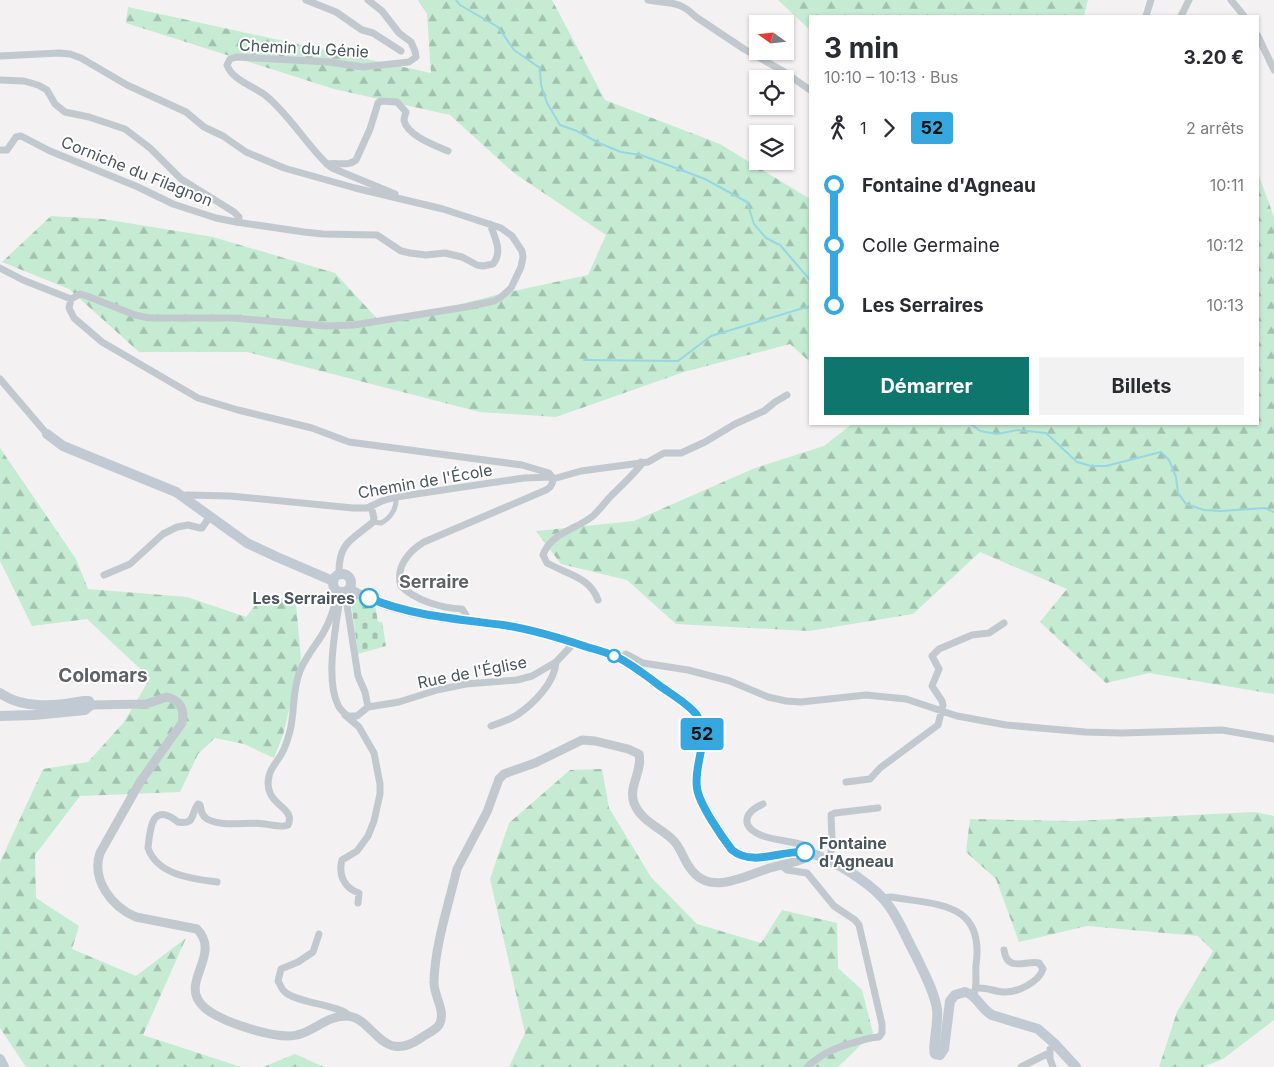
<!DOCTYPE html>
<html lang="fr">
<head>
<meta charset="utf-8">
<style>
	body { margin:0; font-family:Inter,sans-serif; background:#f2f2f3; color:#2b2b33; height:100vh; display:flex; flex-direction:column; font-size:19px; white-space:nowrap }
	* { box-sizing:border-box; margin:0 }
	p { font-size:16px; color:#7c7c81 }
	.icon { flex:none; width:28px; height:28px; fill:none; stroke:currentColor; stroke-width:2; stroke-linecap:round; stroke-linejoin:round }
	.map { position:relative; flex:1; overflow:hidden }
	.panel { position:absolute; left:809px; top:15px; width:450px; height:410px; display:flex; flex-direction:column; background:#fff; border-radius:0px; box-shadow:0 1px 4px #0004 }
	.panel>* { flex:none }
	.badge { padding:0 10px; border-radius:4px; font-size:18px; line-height:32px }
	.needle { width:32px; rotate:285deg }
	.tools { position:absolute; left:749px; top:15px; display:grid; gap:10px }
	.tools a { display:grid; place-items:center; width:45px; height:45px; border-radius:0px; background:#fff; box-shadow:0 1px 4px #0004; font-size:25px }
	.map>.badge { position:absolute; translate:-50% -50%; box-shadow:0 0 0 2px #fff }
	.legs { display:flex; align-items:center; gap:8px; height:55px; padding:0 15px; font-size:16px }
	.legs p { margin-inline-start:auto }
	.headline { display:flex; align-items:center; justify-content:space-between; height:85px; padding:0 15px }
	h1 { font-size:28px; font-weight:700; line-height:38px }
	.cta { display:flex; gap:10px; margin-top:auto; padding:10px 15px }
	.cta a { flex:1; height:58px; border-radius:0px; background:#0f766e; color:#fff; font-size:20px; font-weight:700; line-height:58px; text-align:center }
	.cta a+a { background:#f2f2f3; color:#2b2b33 }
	ul { padding:0 15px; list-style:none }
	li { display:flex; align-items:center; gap:18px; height:60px; font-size:19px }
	li i { display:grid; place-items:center; width:8px; height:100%; margin:0 6px; background:currentColor }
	li i::after { content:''; width:12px; height:12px; margin:-6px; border:4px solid; border-radius:50%; background:#fff }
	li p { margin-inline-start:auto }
	li:first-child i { background:linear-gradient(#0000 50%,currentColor 0) }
	li:last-child i { background:linear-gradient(currentColor 50%,#0000 0) }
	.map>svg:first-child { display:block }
</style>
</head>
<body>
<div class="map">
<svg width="1274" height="1067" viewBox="0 0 1274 1067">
	<defs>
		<pattern id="forest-firs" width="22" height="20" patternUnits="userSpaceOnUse" patternTransform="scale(1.25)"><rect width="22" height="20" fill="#c5ebd2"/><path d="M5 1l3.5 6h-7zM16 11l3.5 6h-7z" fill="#a2c1ae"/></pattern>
		<pattern id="cemetery-stones" width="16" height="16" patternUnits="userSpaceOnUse" patternTransform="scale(1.25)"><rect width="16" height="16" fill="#c5ebd2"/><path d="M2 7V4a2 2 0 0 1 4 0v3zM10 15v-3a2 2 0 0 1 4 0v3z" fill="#a2c1ae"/></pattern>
	</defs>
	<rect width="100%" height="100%" fill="#f3f1f2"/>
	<!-- forest -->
	<path fill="url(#forest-firs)" d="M418 0H552L605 100 720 144 810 199V362L790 344 684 372 556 417 480 412 247 352H139L69 289 2 262 51 216 103 219 213 237 335 273 382 324 504 293 588 275 606 235 514 173 450 115 334 89 126 23 128 7 431 73 427 14Z
		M778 0H1088L1084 16H810V30Z
		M1258 173 1274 217V694L1149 673 1106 683 1040 622 1067 589 980 552 913 614 809 631 676 624 627 580 561 564 536 531 634 521 755 468 824 446 852 424H1258Z
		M0 448 76 559 88 589 187 597 246 617 265 593 296 603 301 659 283 735 274 758 244 744 215 738 198 754 180 792 80 796 35 855 36 898 79 926 72 949 136 976 186 938 143 1035 241 1067H26L0 1028V862L43 769 88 762 124 722 150 678 87 619 32 626 0 561Z
		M602 769 609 808 651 877 697 924 761 943 782 910 837 923 838 968 862 990 873 1033 838 1067H509L525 1033 490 879 509 823 570 770Z
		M1254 812 1274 816V1020L1223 1059 1203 1067H1159L1177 1012 1213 951 1198 936 1087 926 1019 942 996 879 966 852 970 819 1074 821Z
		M295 1054 324 1067H263Z"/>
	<!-- cemetery -->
	<path fill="url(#cemetery-stones)" d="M350 595 375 605 378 622H382L386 646 358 654Z"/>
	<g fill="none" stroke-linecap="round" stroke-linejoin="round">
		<!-- stream -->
		<path stroke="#97d7e3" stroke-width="2" d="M456 0 460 5 498 27 514 50 540 68 541 85 547 103 560 125 577 131 599 143 621 152 641 155 705 179 747 202 754 224 766 238 780 245 810 280
			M584 360 678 361 711 336 810 306
			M971 424 980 431 997 434 1018 430 1046 433 1077 462 1091 466H1106L1161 452 1169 460 1176 477 1178 493 1186 504 1204 510 1221 511 1265 508 1274 512"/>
		<!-- pedestrian -->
		<path stroke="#c1c9ce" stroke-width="5" d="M373 522 381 523C391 518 397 508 396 497"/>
		<!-- minor -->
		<path stroke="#c1c9ce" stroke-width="7" d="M306 0 336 12 362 30 373 33 401 51
			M368 0 382 11 399 33 411 42 415 51 416 57 409 62 363 67 329 62 237 57 230 59 227 65C232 80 253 86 265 95 289 114 305 143 327 164L332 168 395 194
			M648 0C671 4 679 0 696 17L744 49 783 71 810 90
			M1231 0 1244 16
			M1146 16 1151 0
			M1181 16 1189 0
			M1258 36 1274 70
			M0 56 59 53 70 54 81 58 127 85 186 112 204 127 223 136 246 152 284 168 355 188 443 209 501 228 512 236 522 251 523 257 521 267 511 288 501 297 494 301 466 307 354 325 326 326 234 318H149L135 315 87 296 80 294 71 299 69 308 74 318 102 342 198 398 238 410 312 428 349 442 522 465 549 473C555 480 553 486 546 490L424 542C409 551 395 567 401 586 416 601 442 608 462 609L466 615 465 620
			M0 80 24 81 38 85 47 90 55 104 65 112 89 117 125 129 150 148 181 179 234 212 239 217 236 222
			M0 150H7L16 137 21 136 50 151 138 187 173 204 216 218 236 222 304 232 323 234 377 235 401 251 410 253 426 255 445 253 462 257 477 265 483 266 493 264C503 252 495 238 490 224
			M327 164C337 162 348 167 356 160L370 129 378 103 381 101 397 102 406 112C405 115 404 118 404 120 406 135 436 146 448 151
			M0 268 23 280 71 299
			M0 379 47 434
			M553 479 581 471 648 462 664 453H681L705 442 735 424 764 411 775 402 787 395
			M184 497 186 495 230 496 353 508H367L382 501 396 497 524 478 552 477
			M104 575 130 564 163 534 177 527 188 525 200 528H202L210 516
			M339 575C338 542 352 540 373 522L374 518 371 506
			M345 592 358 676 365 692 368 707
			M340 598C336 626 325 679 338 705 340 710 344 713 348 716H357L368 707 399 702 437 690 466 684 517 680 532 676 556 662 574 643
			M598 600C590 578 570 575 551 565L547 563 543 555C551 532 577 530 594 515 599 510 604 504 609 498 620 487 631 477 641 465V462
			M620 659 626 654 643 663 688 670 730 681 768 697 786 701 801 702 866 695 906 699 957 716 1006 725 1085 732 1122 733 1222 730 1274 739
			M345 715 359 727 374 753 380 784V794L374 821 368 836 357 851 342 860C338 875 344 888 359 893L358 903
			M491 726C500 723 509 720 517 715 533 704 555 683 556 662
			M846 782 870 779 880 768 938 725 943 705 942 701 932 686 939 669 932 656 939 649 972 635 989 633 1004 623
			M763 804C743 813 740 827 763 836 777 841 793 841 807 846L812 853
			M830 861 832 840 831 815 835 813 878 808
			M781 865 787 870 807 873 834 906 855 920 859 925 882 1024V1033L879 1037C871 1037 864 1040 856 1042 837 1047 822 1053 807 1067
			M217 882C193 879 157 875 148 848 150 828 152 801 178 822 196 825 190 814 198 804L200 805C201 811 202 816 207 819 224 828 247 821 265 824 273 825 281 828 288 825 297 806 262 806 269 776 271 767 278 761 282 753 286 746 288 738 290 731 295 711 292 690 300 671 305 658 315 646 322 635 330 622 335 606 338 591
			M883 898 891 897C936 905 985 901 976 965 975 975 978 988 973 995
			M319 934 313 952 298 962 281 969 278 981C280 984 281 988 284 991 294 1003 342 1005 349 1016
			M977 988C987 987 995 992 1004 992 1017 993 1039 982 1043 969L1039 963C1026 960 1007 973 1004 950
			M1050 1049V1059L1053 1067
			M1021 1067 1049 1053"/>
		<!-- tertiary -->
		<path stroke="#c1c9ce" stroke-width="9" d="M91 705 146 704 167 697C181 701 185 709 182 723L140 782 100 853C91 880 112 907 136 917L197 929C223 956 176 984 205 1008 221 1022 277 1040 297 1035 315 1031 326 1016 346 1016 374 1016 380 1066 421 1038 426 1034 435 1031 439 1025 447 1011 433 996 434 981 435 948 446 913 454 881L457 869 487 812 499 779 504 774 535 763 582 740 595 741 628 749 639 754C643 771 628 786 634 803 641 821 659 827 672 839 681 847 683 859 690 868 709 896 742 877 767 869 775 866 797 862 803 859 807 857 806 856 807 853"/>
		<!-- secondary -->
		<path stroke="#c1cad2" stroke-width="10" d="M47 434 63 446 176 492 247 543 277 557 333 581
			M333 583a9 9 0 1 1 18 0a9 9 0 1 1-18 0Z
			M349 589C396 616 451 618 503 625 531 629 560 638 587 647 598 651 610 653 620 658 633 665 645 675 657 684 669 693 687 702 696 714 712 737 693 764 697 788 699 803 723 837 732 850 750 865 775 853 795 852 804 851 813 853 821 857 842 865 876 887 889 906 900 921 907 940 916 956 924 973 934 991 937 1009 939 1021 932 1049 935 1054L940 1055 944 1049 950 1001 955 995 965 992C977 995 981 1009 992 1015L1038 1029 1054 1043 1076 1067
			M0 693C24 710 58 706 84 701H89L91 705 85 710 34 715 0 716
			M0 1059 4 1067"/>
	</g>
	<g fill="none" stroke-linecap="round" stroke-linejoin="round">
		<defs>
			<path id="line-1" d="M369 598C412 616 458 619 503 625 531 629 560 638 587 647 598 650 609 653 619 658 634 666 647 676 660 686 671 694 687 703 696 714 712 737 693 764 697 788 699 804 722 837 732 850 753 867 781 850 805 852"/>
		</defs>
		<!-- line-1 casing -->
		<use href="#line-1" stroke="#fff" stroke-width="11"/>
		<!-- line-1 -->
		<use href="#line-1" stroke="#36a8df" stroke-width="8"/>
	</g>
	<!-- markers -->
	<g fill="#fff" stroke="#36a8df" stroke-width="2.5">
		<circle cx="369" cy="598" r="9"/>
		<circle cx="614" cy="656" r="6"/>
		<circle cx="805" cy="852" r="9"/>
	</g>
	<g text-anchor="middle" stroke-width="4" stroke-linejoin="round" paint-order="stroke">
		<!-- street labels -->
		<g font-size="16" fill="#4b555d" stroke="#fff">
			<text transform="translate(304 48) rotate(3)" y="6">Chemin du Génie</text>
			<text transform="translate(137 171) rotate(22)" y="6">Corniche du Filagnon</text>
			<text transform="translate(425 481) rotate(-10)" y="6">Chemin de l'École</text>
			<text transform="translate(472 672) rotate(-11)" y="6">Rue de l'Église</text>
		</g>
		<!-- stop labels -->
		<g font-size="16" font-weight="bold" fill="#4b555d" stroke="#fff" text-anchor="end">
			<text x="355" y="604">Les Serraires</text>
			<text x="819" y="849" text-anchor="start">Fontaine<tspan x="819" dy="18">d'Agneau</tspan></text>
		</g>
		<!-- neighbourhood labels -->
		<g font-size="18" font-weight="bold" fill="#5e6265" stroke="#fff">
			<text x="434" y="588">Serraire</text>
		</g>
		<!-- quarter labels -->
		<g font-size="19" font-weight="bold" fill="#5e6265" stroke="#fff">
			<text x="103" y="682">Colomars</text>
		</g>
	</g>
</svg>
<div class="tools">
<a><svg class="needle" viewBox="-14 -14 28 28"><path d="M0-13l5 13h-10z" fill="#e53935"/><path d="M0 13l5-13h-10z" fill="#7c7c81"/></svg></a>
<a><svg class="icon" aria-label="locate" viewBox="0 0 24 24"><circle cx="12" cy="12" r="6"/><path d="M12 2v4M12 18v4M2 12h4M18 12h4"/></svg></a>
<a><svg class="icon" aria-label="layers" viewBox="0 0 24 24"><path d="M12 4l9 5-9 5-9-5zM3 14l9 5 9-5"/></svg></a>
</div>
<b class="badge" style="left:702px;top:734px;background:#36a8df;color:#111">52</b>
<section class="panel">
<div class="headline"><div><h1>3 min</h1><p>10:10 – 10:13 · Bus</p></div><b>3.20 €</b></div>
<div class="legs"><svg class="icon" aria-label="walk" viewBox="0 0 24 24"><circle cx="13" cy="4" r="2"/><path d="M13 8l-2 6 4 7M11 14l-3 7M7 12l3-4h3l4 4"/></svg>1<svg class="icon" aria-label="forward" viewBox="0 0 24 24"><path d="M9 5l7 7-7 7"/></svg><b class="badge" style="background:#36a8df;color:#111">52</b><p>2 arrêts</p></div>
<ul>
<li><i style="color:#36a8df"></i><b>Fontaine d'Agneau</b><p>10:11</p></li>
<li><i style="color:#36a8df"></i><span>Colle Germaine</span><p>10:12</p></li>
<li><i style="color:#36a8df"></i><b>Les Serraires</b><p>10:13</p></li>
</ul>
<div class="cta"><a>Démarrer</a><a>Billets</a></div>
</section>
</div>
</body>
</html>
